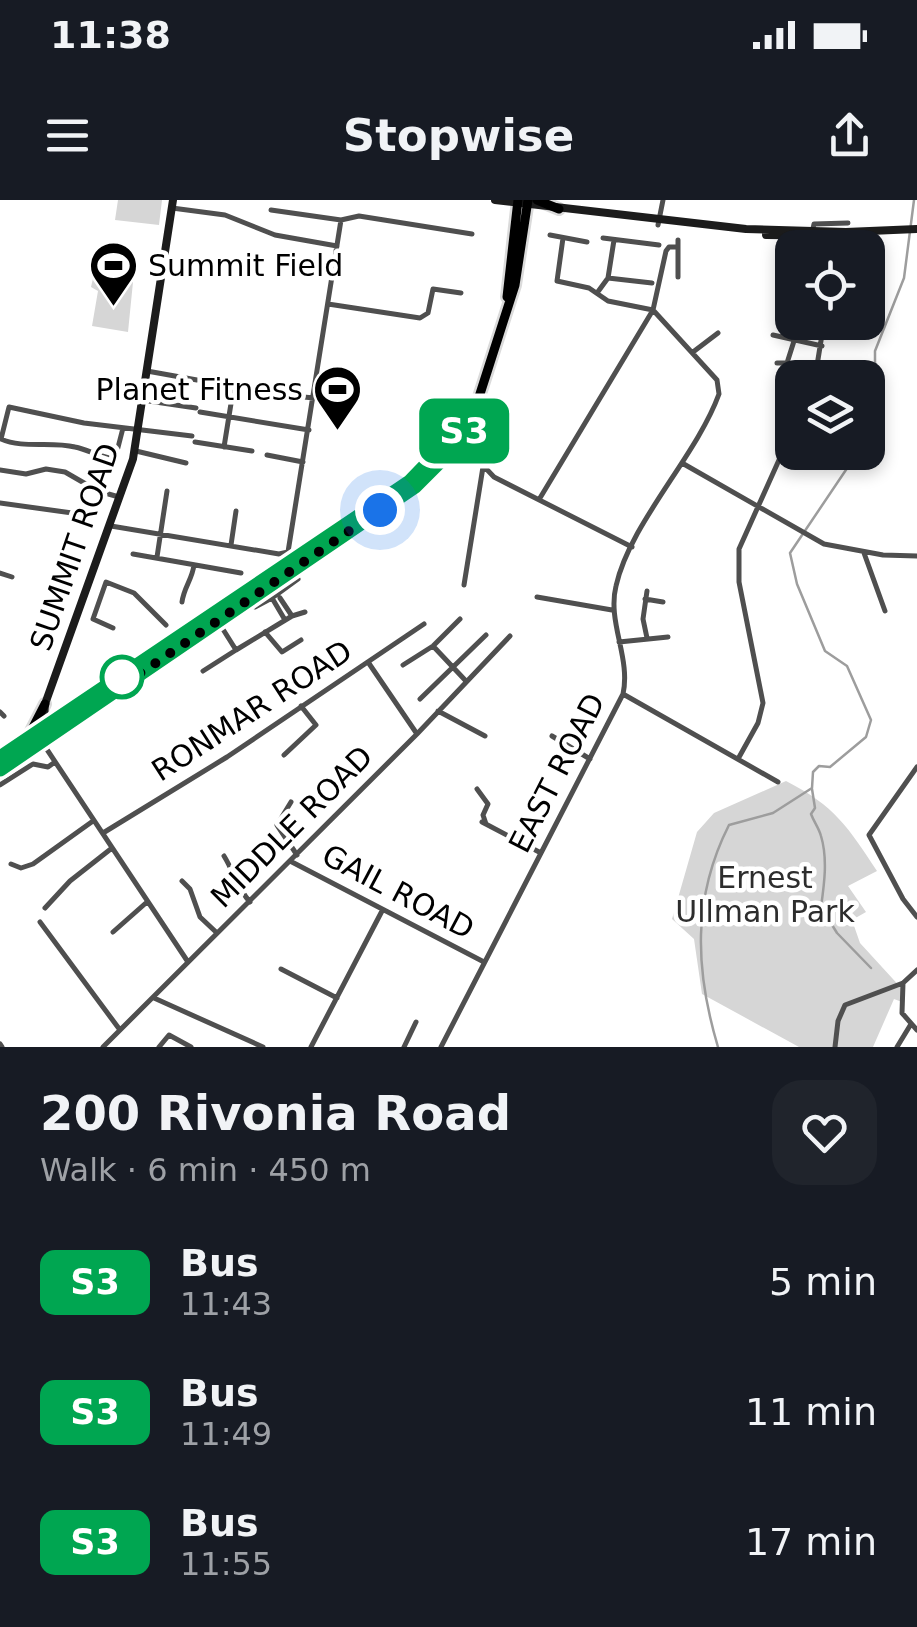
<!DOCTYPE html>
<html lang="en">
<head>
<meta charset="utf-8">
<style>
	body { margin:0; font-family:"DejaVu Sans",sans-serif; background:#20242c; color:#f1f3f6; height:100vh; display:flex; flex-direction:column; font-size:38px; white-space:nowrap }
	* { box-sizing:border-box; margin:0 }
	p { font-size:32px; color:#9ea1a6 }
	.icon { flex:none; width:55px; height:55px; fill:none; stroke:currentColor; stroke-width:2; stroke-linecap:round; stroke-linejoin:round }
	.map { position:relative; height:847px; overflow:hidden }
	.details { display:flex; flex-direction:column; background:#171b24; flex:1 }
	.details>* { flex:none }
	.badge { padding:0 20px; border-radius:15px; font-size:35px; line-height:65px }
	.controls { position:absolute; left:775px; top:30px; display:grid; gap:20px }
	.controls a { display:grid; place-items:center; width:110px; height:110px; border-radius:20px; background:#171b24; box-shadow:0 5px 15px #0003; font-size:50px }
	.you { position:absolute; width:50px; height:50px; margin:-25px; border:8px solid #fff; border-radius:50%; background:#1a73e8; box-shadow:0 0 0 15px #1a73e833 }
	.map>.badge { position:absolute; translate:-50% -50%; box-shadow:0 0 0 5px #fff }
	.round { display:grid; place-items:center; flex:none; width:105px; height:105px; border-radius:30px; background:#20242c }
	.headline { display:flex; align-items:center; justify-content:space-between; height:170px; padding:0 40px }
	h1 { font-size:48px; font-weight:700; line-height:75px }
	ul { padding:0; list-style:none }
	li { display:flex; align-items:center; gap:30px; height:130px; padding:0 40px }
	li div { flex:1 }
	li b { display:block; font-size:38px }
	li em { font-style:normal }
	li .badge { min-width:110px; font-weight:700; text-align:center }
	.status { display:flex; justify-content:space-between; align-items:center; height:70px; padding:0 50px; background:#171b24; direction:ltr }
	.status svg { height:28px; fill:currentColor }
	header { display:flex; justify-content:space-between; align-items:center; height:130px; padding:0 40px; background:#171b24; font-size:45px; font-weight:700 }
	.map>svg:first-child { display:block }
</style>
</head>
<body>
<div class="status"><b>11:38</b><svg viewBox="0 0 49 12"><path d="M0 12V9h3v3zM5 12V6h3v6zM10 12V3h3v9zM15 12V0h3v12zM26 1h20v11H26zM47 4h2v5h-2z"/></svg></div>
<header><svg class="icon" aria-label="menu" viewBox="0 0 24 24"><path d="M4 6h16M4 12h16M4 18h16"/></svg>Stopwise<svg class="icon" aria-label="share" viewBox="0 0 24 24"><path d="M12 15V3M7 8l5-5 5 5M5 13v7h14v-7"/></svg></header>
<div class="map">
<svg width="917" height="847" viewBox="0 0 917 847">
	<rect width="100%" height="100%" fill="#fff"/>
	<!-- green -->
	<path fill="#d6d6d6" d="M118 0H162L159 25 115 20Z
		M95 70 128 76 133 82 128 132 92 126 98 91 91 87Z
		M786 581C835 606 848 627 877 671L848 686 866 712 852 720 860 743 903 790 902 802 894 799 873 847H799L702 794 694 739 672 719 697 632 714 613Z"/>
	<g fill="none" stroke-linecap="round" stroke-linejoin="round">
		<!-- stream -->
		<path stroke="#9d9d9d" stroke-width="2.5" d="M868 186 875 164V151L904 78 914 0
			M812 589 815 608 811 614C814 622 819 628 821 636 828 659 824 686 821 707L837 733 871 768
			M718 847C695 770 692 698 729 625L773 613 812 588 813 572 819 566 830 567 866 537 871 520 847 466 825 451 797 384 790 353 858 252"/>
		<defs>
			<path id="primary" d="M537 0 559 9
				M507 97 518 0
				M448 255 462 250 477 259
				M402 287 430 264 464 226
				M29 535 45 504
				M0 558 162 451
				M0 569 415 286 437 268 460 239 479 197 515 85 528 0"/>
		</defs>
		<!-- primary casing -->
		<use href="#primary" stroke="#dbdbdb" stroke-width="14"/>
		<!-- street -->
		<path stroke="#4f4f4f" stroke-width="5" d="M172 8 225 15 275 35 337 46
			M271 10 341 20 359 16 472 34
			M658 25 663 0
			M550 35 587 42
			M603 38 659 45
			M809 48 814 24 848 23
			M678 77V40
			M608 78 652 83
			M597 93 608 78 614 40
			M328 104 420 118 428 113 433 89 461 93
			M773 135 822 146
			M693 152 718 133
			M777 163H787L794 141
			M147 171 197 180
			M815 178 824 122
			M205 181 263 189
			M283 195 314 198
			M142 200 196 208
			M200 212 309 230
			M123 228 115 259C99 257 89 250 75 247 51 241 23 249 1 239L9 207 84 223 192 236
			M464 235 477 259 494 277 632 347
			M195 242 252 251
			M224 247 234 185
			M136 251 186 263
			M267 255 303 262
			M682 263 824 344 883 355 917 356
			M0 270 26 274 46 269 65 272 98 291 119 297
			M540 298 653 110 666 51 669 47H678
			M0 303 94 316 105 293
			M111 326 279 354 288 352 341 20
			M231 345 236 311
			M864 353 885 411
			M133 354 241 373
			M157 357 167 291
			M0 373 12 377
			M464 385 483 267
			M647 391 643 419 647 438
			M537 397 612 410
			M280 398 292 416
			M645 399 663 402
			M182 402C184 387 192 380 194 365
			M255 407 272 398
			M214 415 236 450 292 416 305 412
			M285 420 272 398 298 379
			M113 428 93 419 106 382 134 393 166 425
			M265 432 282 452 301 440
			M619 442 668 437
			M433 446 465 480
			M368 462 417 534
			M403 465 433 446 460 419
			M203 471 236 450
			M623 494 778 582
			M420 499 486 435
			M438 511 485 536
			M0 512 4 516
			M552 536 590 559
			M42 542 188 762
			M284 555 316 525 301 506
			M738 559 758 523 763 503 739 382V349L792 231
			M917 567 869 635 903 699 917 717
			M0 585 33 564 48 567 55 562
			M477 589 488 604 483 615 486 624
			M291 602 277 625 297 655
			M482 622 541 653
			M103 633 227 557 424 424
			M224 656C234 672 237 688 250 702
			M290 661 484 762
			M11 664 21 668 33 664 93 621
			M182 681 190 689 200 717 217 733
			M45 708 70 681 112 648
			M40 722 120 830
			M113 732 147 702
			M281 769 337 798
			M903 783 902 813 917 830
			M154 798 263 847
			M0 844 2 847
			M103 847 417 534 510 436
			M159 847 169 835 191 847
			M311 847 382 711
			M404 847 416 822
			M441 847 623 494C631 458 607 422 616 386 630 323 696 257 719 194L717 180 653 110 608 101 589 88 557 81 563 38
			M835 847 838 821 845 805 903 783 917 770
			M897 847 911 824"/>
		<!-- secondary -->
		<path stroke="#1c1c1c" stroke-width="8" d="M495 0 746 29 846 32 917 29
			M766 35 852 36
			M43 533 45 504 133 259 173 0"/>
		<!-- primary -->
		<use href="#primary" stroke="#000" stroke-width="9"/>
	</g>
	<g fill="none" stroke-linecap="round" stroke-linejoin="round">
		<defs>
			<path id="line" d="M0 558 410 282 464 226 455 246 415 286 0 569"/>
		</defs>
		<!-- line casing -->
		<use href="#line" stroke="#fff" stroke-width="22"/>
		<!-- line -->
		<use href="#line" stroke="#00a651" stroke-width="15"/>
		<!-- walk -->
		<path stroke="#000" stroke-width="10" stroke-dasharray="0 18" d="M122 477 115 481 130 472 141 473 380 310"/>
	</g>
	<!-- icons -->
	<defs>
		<symbol id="stadium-pin" viewBox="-11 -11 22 30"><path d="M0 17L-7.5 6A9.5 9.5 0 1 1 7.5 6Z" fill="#000" stroke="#fff"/><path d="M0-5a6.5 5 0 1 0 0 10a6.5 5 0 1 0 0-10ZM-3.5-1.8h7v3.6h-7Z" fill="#fff"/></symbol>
	</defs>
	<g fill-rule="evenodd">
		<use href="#stadium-pin" x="86" y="38" width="55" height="75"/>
		<use href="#stadium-pin" x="310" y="162" width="55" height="75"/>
	</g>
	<!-- markers -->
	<circle fill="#fff" stroke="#00a651" stroke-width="5" cx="122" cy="477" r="20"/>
	<g text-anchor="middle" stroke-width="9" stroke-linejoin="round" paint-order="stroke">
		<!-- poi labels -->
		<g font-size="30" fill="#000" stroke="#fff" text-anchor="start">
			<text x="148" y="76">Summit Field</text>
			<text x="303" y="200" text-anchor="end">Planet Fitness</text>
		</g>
		<!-- street labels -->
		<g font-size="30" fill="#000" stroke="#fff">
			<text transform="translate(75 347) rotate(-71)" y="10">SUMMIT ROAD</text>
			<text transform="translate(252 511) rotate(-33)" y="10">RONMAR ROAD</text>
			<text transform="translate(557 573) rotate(-63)" y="10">EAST ROAD</text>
			<text transform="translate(292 627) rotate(-45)" y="10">MIDDLE ROAD</text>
			<text transform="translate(398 692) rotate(28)" y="10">GAIL ROAD</text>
		</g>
		<!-- park labels -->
		<g font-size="30" fill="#2d2d2d" stroke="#fff">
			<text x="765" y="688">Ernest<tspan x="765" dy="34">Ullman Park</tspan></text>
		</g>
	</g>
</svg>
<div class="controls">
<a><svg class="icon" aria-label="locate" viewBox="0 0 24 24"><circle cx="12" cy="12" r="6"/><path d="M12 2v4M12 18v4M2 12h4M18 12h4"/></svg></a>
<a><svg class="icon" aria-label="layers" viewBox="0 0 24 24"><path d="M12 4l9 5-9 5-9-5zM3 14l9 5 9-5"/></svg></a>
</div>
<div class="you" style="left:380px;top:310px"></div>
<b class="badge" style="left:464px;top:231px;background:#00a651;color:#fff">S3</b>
</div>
<section class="details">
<div class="headline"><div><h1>200 Rivonia Road</h1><p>Walk · 6 min · 450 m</p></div><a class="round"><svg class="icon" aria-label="heart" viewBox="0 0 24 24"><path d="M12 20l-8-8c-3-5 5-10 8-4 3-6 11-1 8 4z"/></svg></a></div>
<ul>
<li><span class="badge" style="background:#00a651;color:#fff">S3</span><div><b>Bus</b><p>11:43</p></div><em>5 min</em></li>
<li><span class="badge" style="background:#00a651;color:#fff">S3</span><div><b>Bus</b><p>11:49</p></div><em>11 min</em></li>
<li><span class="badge" style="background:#00a651;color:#fff">S3</span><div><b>Bus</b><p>11:55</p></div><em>17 min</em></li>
</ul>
</section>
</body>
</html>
